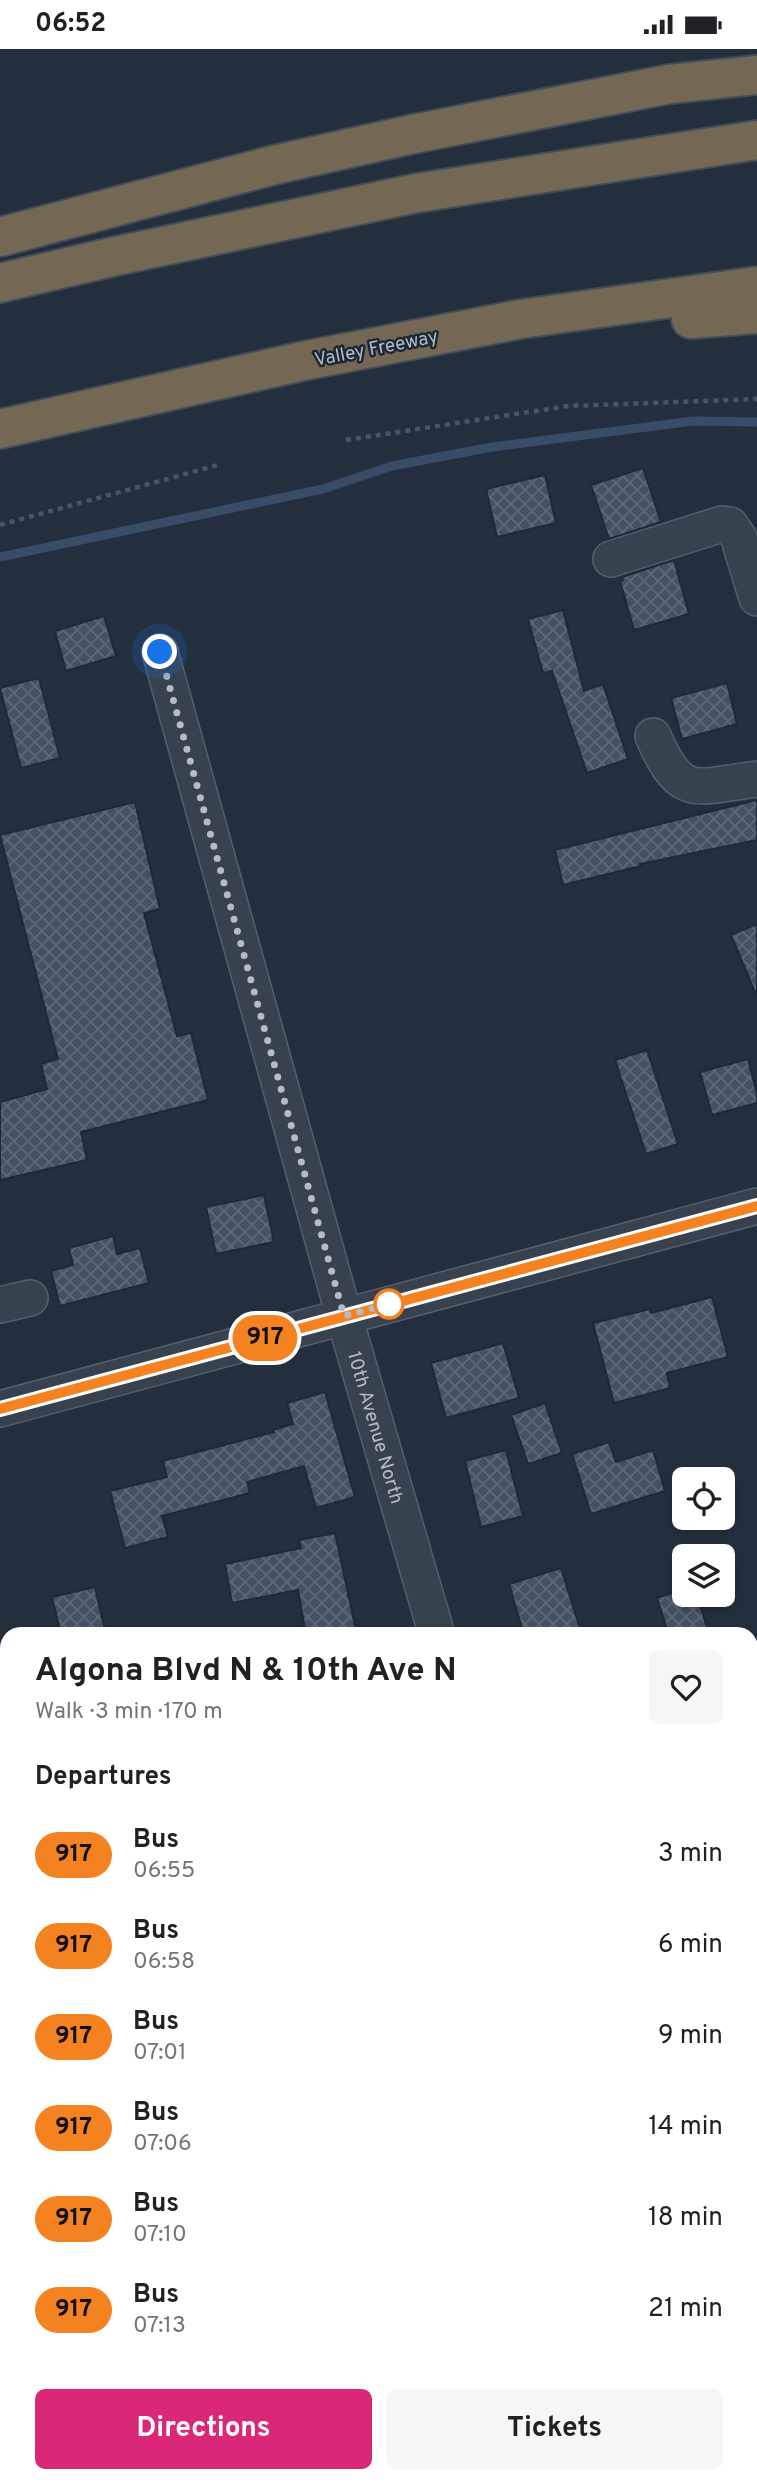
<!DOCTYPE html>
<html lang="en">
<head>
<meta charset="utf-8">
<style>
	body { margin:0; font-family:Overpass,sans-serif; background:#f6f6f6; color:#202124; height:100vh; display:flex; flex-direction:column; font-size:26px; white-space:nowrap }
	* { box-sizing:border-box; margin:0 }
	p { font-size:23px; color:#757577 }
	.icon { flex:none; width:38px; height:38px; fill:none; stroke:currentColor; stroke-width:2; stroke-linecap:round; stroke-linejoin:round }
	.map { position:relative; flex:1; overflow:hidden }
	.side { position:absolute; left:0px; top:1578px; width:758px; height:856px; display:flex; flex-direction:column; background:#fff; border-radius:21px 21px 0 0; box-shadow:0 4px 10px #0003 }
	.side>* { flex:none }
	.badge { padding:0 14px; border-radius:23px; font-size:24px; line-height:46px }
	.buttons { position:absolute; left:672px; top:1418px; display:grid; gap:14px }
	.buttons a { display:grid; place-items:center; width:63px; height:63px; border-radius:10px; background:#fff; box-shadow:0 4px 10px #0003; font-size:35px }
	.you { position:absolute; width:35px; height:35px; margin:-18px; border:5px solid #fff; border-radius:50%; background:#1a73e8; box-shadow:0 0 0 10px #1a73e833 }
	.map>.badge { position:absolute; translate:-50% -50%; box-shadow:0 0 0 4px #fff }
	h2 { padding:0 35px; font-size:26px; line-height:63px }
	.round { display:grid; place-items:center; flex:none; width:74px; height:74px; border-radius:10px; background:#f6f6f6 }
	.headline { display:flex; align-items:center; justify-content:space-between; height:119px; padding:0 35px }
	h1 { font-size:33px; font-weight:700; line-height:52px }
	.primary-button { display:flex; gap:14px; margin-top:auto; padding:14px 35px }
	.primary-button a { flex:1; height:80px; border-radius:10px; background:#db2777; color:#fff; font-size:28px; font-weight:700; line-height:80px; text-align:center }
	.primary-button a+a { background:#f6f6f6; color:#202124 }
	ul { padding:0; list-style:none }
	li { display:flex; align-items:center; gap:21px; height:91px; padding:0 35px }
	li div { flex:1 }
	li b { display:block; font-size:26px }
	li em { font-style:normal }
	li .badge { min-width:77px; font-weight:700; text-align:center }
	.status { display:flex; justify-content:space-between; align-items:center; height:49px; padding:0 35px; background:#fff; direction:ltr }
	.status svg { height:19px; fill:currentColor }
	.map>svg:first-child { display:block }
</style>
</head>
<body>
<div class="status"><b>06:52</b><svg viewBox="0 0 49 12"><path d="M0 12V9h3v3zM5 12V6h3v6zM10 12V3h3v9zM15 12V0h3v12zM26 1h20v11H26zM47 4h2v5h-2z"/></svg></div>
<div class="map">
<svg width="757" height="2433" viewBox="0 0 757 2433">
	<defs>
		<pattern id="building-cross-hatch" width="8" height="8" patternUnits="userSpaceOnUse" patternTransform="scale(1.75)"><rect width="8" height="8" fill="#455162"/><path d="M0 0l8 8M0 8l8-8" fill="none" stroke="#5d6877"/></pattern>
	</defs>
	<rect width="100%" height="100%" fill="#242f3e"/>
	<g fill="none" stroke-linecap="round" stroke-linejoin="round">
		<!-- stream -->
		<path stroke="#394c67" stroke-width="9" d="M0 508 323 440 392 417 492 398 693 372 757 373"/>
	</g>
	<!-- building -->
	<path fill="url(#building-cross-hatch)" stroke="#1f2835" stroke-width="2" d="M643 419 661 473 609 490 591 436Z
		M545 426 556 474 497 488 486 440Z
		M674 511 689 565 634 581 620 532 623 531 622 528Z
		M563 561 584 642 603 635 628 710 587 724 552 622 543 624 528 570Z
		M104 567 116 607 66 622 55 582Z
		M39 629 60 709 21 719 0 639Z
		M727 634 737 675 682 690 671 649Z
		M757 751V791L640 815 641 817 563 836 555 801Z
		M135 753 160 860 144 864 177 987 191 984 208 1051 81 1083 87 1111 0 1131V1053L47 1040 41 1015 58 1010 0 786Z
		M757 875V948L731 886Z
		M647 1001 678 1095 646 1105 615 1011Z
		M748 1010 757 1045V1054L712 1066 700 1023Z
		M264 1146 274 1193 216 1205 206 1158Z
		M113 1187 117 1205 140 1199 149 1234 60 1257 51 1222 73 1216 69 1199Z
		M712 1248 728 1308 667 1324 670 1339 614 1354 593 1274 650 1260 651 1264Z
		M503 1294 519 1349 446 1369 431 1314Z
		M325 1343 355 1448 316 1459 304 1417 247 1433 250 1444 162 1467 168 1488 125 1499 110 1442 167 1428 163 1412 274 1383 273 1381 293 1375 287 1354Z
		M545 1354 562 1404 528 1415 511 1366Z
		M609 1393 616 1413 653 1401 665 1442 591 1465 572 1405Z
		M506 1401 523 1467 481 1478 465 1412Z
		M335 1484 357 1586H306L298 1541 232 1554 225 1515 301 1499 299 1491Z
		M561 1519 582 1586H524L509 1535Z
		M95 1538 106 1586H61L52 1548Z
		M684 1540V1545H697L709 1586H669L657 1549Z"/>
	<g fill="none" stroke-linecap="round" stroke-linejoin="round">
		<defs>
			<g id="minor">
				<path d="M741 497 757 549"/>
				<path d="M611 510 722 475 730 476 739 489 744 501"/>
				<path id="s1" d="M160 603 344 1267 437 1586"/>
				<path d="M653 687C681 752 695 738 757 730"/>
				<path d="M0 1256 30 1249"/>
				<path d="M0 1360 757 1157"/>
				<path d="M751 2027 757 2025"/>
				<path d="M0 2176 7 2200"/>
				<path d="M0 2238 7 2236"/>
				<path d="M680 2427 682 2433"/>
				<path d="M74 2432 92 2427"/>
			</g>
			<path id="highway" d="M0 188 274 116 413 85 670 35 757 26
				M0 234 116 207 417 144 757 91
				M691 270 757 265
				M0 380 303 312 521 270 757 237"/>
		</defs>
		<!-- minor casing -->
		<use href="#minor" stroke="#565f6c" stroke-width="38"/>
		<!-- highway casing -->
		<use href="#highway" stroke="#434c59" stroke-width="42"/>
		<!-- path -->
		<path stroke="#44595c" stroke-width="4.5" stroke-dasharray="5 5" stroke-linecap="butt" d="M346 391 568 357 757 350
			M0 476 218 416"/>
		<!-- minor -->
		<use href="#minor" stroke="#38414e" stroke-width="35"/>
		<!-- highway -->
		<use href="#highway" stroke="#746855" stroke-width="38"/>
	</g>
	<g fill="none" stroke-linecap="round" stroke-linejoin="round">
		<defs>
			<path id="line" d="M0 1360 757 1157"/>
		</defs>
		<!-- line casing -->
		<use href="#line" stroke="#fff" stroke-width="16"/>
		<!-- line -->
		<use href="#line" stroke="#f58220" stroke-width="10"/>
		<!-- walk -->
		<path stroke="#b4bcc9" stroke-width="7" stroke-dasharray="0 12.6" d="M160 603 344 1267 396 1253 389 1255"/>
	</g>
	<!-- markers -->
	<circle fill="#fff" stroke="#f58220" stroke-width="3.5" cx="389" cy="1255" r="14"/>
	<g text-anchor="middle" stroke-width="5" stroke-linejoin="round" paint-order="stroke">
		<!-- street labels -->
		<g font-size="19" fill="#b4bcc9" stroke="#1d2633">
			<text transform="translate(376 298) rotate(-11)" y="7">Valley Freeway</text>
			<text dy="7" stroke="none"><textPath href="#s1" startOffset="805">10th Avenue North</textPath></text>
		</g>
	</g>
</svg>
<div class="buttons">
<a><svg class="icon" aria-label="locate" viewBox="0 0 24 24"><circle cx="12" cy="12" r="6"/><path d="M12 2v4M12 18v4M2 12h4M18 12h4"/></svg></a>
<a><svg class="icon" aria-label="layers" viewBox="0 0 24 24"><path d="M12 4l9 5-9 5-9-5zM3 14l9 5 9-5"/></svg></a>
</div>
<div class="you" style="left:160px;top:603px"></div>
<b class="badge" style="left:265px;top:1289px;background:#f58220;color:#111">917</b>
<section class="side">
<div class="headline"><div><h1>Algona Blvd N &amp; 10th Ave N</h1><p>Walk · 3 min · 170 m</p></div><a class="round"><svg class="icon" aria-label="heart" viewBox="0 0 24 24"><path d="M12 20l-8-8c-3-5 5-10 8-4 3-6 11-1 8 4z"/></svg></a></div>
<h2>Departures</h2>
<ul>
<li><span class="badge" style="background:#f58220;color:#111">917</span><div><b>Bus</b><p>06:55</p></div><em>3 min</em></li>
<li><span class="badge" style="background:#f58220;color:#111">917</span><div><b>Bus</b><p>06:58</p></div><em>6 min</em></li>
<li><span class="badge" style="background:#f58220;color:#111">917</span><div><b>Bus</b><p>07:01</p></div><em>9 min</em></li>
<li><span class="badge" style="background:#f58220;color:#111">917</span><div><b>Bus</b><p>07:06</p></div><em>14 min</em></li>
<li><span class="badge" style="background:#f58220;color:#111">917</span><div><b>Bus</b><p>07:10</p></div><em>18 min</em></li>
<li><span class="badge" style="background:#f58220;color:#111">917</span><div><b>Bus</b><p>07:13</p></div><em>21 min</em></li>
</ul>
<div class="primary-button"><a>Directions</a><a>Tickets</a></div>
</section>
</div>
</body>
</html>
